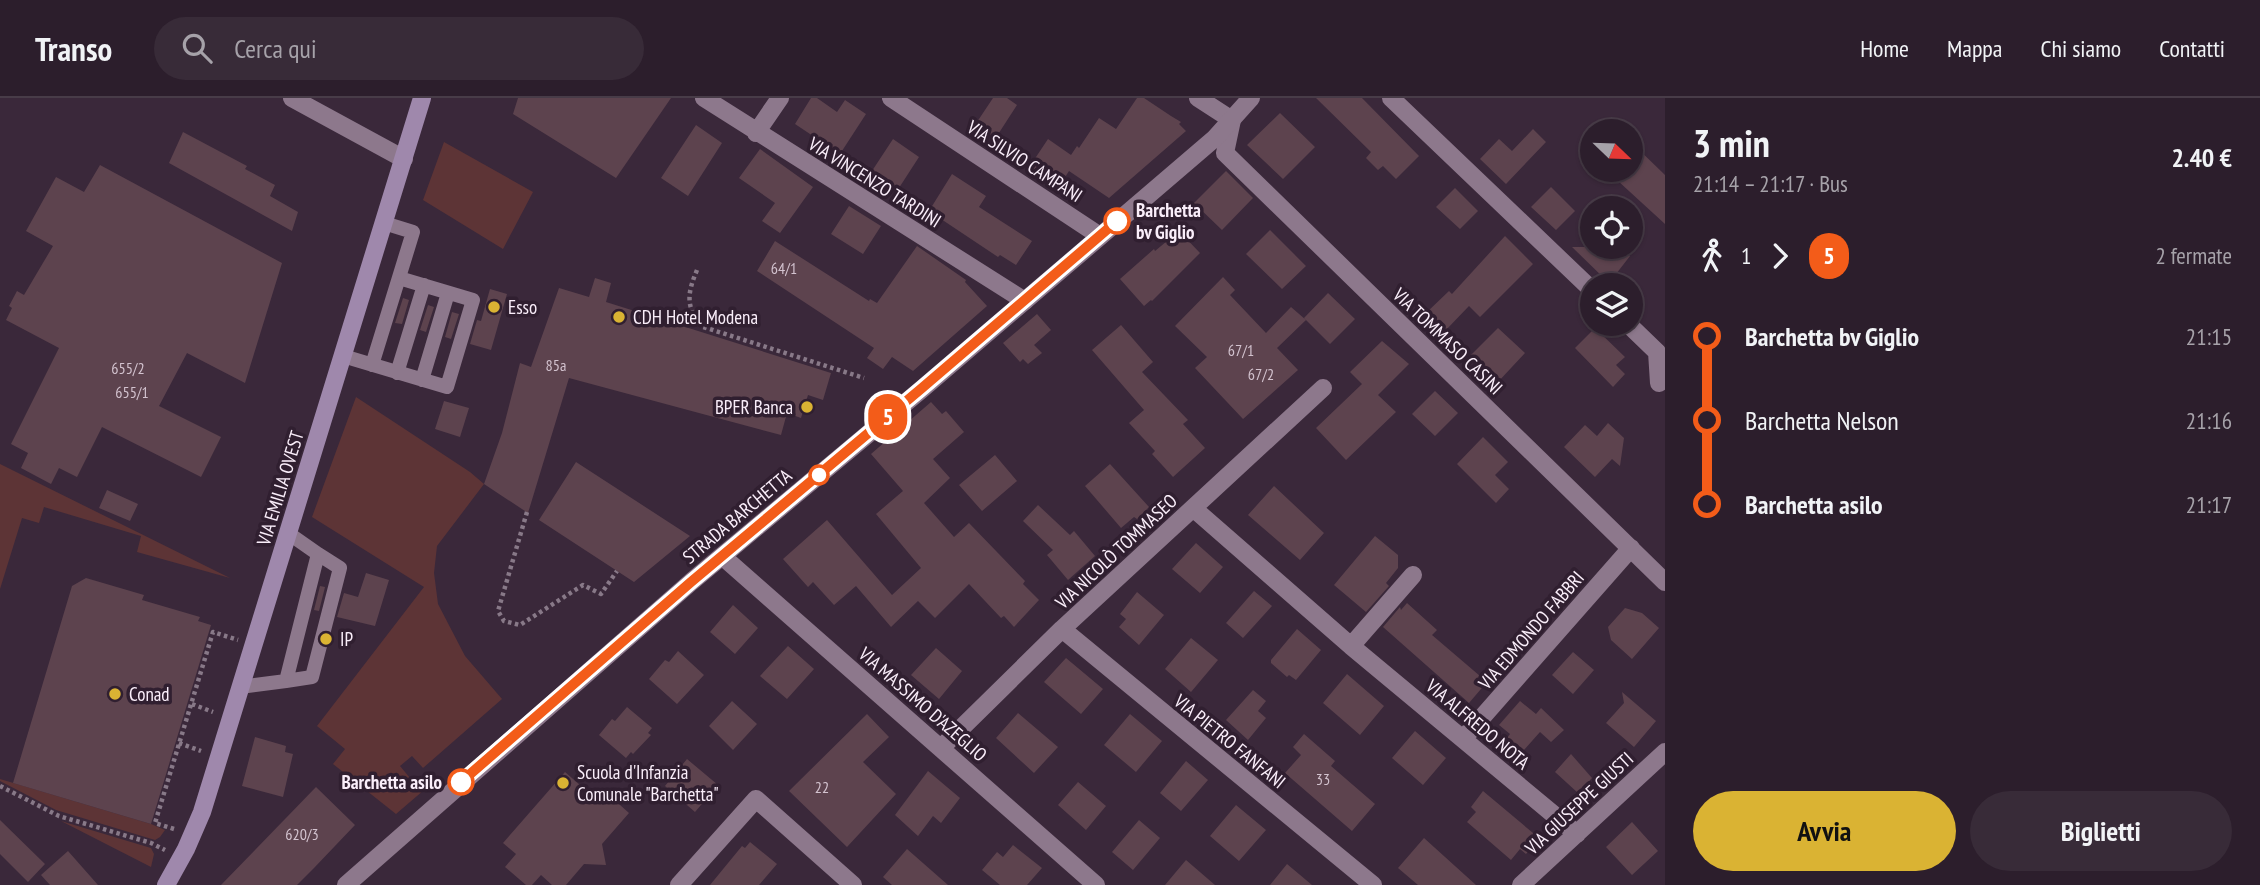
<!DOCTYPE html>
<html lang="it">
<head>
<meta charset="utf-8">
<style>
	body { margin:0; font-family:"PT Sans Narrow",sans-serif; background:#382b38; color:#f1f3f6; height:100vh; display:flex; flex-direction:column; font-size:26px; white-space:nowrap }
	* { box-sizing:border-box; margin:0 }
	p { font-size:23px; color:#a6a2a9 }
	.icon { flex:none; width:38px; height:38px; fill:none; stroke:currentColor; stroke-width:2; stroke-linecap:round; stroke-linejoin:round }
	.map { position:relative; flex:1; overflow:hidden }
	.side { display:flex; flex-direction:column; background:#2c1e2c; width:595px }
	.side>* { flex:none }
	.badge { padding:0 14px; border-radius:23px; font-size:24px; line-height:46px }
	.needle { width:46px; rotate:113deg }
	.buttons { position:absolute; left:1580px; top:21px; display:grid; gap:14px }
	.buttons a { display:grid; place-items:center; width:63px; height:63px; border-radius:50%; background:#2c1e2c; box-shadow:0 2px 5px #0004,0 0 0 2px #483c48; font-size:35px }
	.map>.badge { position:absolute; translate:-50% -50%; box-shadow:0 0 0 4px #fff }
	.legs { display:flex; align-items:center; gap:10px; height:77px; padding:0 28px; font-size:23px }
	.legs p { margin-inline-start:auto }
	.overview { display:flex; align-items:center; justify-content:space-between; height:119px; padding:0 28px }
	h1 { font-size:38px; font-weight:600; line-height:52px }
	.cta { display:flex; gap:14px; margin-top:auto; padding:14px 28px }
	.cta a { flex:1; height:80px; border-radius:42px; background:#dab333; color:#111; font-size:28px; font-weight:600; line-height:80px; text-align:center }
	.cta a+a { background:#382b38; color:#f1f3f6 }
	ul { padding:0 28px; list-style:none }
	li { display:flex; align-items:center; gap:24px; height:84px; font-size:26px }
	li i { display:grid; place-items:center; width:10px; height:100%; margin:0 9px; background:currentColor }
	li i::after { content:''; width:18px; height:18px; margin:-9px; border:5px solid; border-radius:50%; background:#2c1e2c }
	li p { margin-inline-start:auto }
	li:first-child i { background:linear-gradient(#0000 50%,currentColor 0) }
	li:last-child i { background:linear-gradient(currentColor 50%,#0000 0) }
	header { display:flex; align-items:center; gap:42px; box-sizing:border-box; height:98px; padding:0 35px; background:#2c1e2c; border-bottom:2px solid #483c48 }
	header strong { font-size:33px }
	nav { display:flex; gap:38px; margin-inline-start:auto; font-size:24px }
	.search { width:490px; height:63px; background:#382b38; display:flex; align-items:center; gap:18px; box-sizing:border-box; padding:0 24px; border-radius:38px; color:#a6a2a9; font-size:26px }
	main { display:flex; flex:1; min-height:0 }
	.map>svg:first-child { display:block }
</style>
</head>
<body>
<header>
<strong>Transo</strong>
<div class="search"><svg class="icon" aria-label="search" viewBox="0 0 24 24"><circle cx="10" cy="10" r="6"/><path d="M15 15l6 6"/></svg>Cerca qui</div>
<nav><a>Home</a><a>Mappa</a><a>Chi siamo</a><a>Contatti</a></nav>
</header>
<main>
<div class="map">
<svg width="1665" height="787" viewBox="0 0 1665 787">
	<rect width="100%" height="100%" fill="#3a283a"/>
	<!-- green -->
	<path fill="#5d3436" d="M444 44 533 94 503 151 423 102Z
		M356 299 470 374 484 386 437 448 434 475 438 506 465 558 502 601 423 670 412 658 400 668 410 680 413 678 424 692 396 716 333 666 345 651 317 628 424 489 312 419Z
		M0 366 230 480 137 454 141 438 44 409 39 425 22 420 0 491Z
		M0 681 151 726 165 732 160 739 155 742 56 712 0 683Z
		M61 723 151 750 154 756 151 769Z"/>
	<!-- building -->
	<path fill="#5d434e" d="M518 0H671L616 80 513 16Z
		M811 0H817L837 14 845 2 866 16 840 56 795 26Z
		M993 0H1007L1017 7 995 41 975 27Z
		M1137 0H1144L1171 18 1181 24 1179 26 1186 33 1109 100 1069 73 1058 90 1028 71 1048 41 1071 57 1077 48 1079 50 1099 20 1116 31Z
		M1316 0H1362L1419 58 1396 81 1383 68 1378 72 1366 60 1371 54Z
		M1280 15 1315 49 1283 81 1247 47Z
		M696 27 722 45 688 98 661 80Z
		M1533 31 1546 44 1506 86 1480 61 1499 41 1512 53Z
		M183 34 247 68 245 71 275 87 270 98 298 114 292 133 169 65Z
		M893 41 919 59 897 93 870 76Z
		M1631 44 1665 77V126L1606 72H1631Z
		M760 51 813 89 780 135 762 123 775 105 739 80Z
		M100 67 282 165 245 285 187 255 159 308 221 339 201 379 102 329 77 379 59 370 51 386 21 370 28 355 11 346 59 250 6 222 12 210 9 208 17 193 24 197 53 148 26 133 56 79 84 94Z
		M1226 73 1253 100 1222 132 1194 105Z
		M952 76 986 98 979 109 1032 143 1016 167 1000 157 998 159 929 113Z
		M1551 89 1575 113 1556 132 1531 109Z
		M1455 90 1478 113 1460 131 1436 109Z
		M849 108 881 128 863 156 831 136Z
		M1270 132 1306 168 1282 191 1246 156Z
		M1179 133 1200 155 1152 203 1151 202 1144 208 1120 181 1154 151 1155 153Z
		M1505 138 1533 166 1480 219 1469 208 1445 233 1426 215 1449 193 1452 196Z
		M775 143 869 203 870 201 877 205 917 148 966 182 965 184 987 208 913 273 892 259 883 271 867 260 874 250 757 173Z
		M1572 149H1621L1630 158 1609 185Z
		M1223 179 1235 192 1230 197 1266 235 1291 209 1306 222 1277 250 1298 272 1243 321 1195 270 1207 259 1175 228Z
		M595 180 611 185 606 204 831 275 823 302 808 297 801 320 787 315 781 337 569 280 528 415 484 386 502 335 520 265 531 269 559 190 589 199Z
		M490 191 507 196 491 252 470 246 477 222 481 223Z
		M1328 195 1355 221 1330 246 1304 220Z
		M403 200 409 202 402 226 395 225Z
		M428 207 434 209 426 234 420 232Z
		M452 214 459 216 451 241 445 239Z
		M1037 216 1051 232 1034 247 1042 255 1028 266 1023 261 1020 264 1003 245Z
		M1121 227 1153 264 1142 274 1188 322 1183 326 1205 350 1173 379 1152 356 1155 353 1129 325 1144 312 1092 252Z
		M1498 230 1525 255 1497 285 1469 259Z
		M1595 230 1625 259 1616 267 1625 276 1613 289 1575 250Z
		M1382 243 1409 266 1378 297 1396 314 1346 362 1316 330 1362 286 1350 274Z
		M1435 293 1458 315 1435 338 1412 316Z
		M444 303 469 310 460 339 435 331Z
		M931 304 942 316 946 313 964 334 933 361 950 380 924 405 954 439 969 425 1025 483 1023 486 1039 502 1014 529 1004 518 1001 520 969 486 935 520 918 503 891 529 856 488 834 507 813 484 808 489 783 461 827 422 892 497 921 470 876 416 903 393 871 356Z
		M1608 325 1624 340 1620 368 1612 361 1595 379 1564 349 1585 327 1597 338Z
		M1483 339 1508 364 1495 377 1509 391 1496 405 1457 366Z
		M995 357 1017 383 982 413 959 387Z
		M576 364 613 388 690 438 634 484 539 422Z
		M1110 366 1149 409 1137 421 1134 419 1121 430 1085 388Z
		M1274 388 1324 435 1300 462 1248 417Z
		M107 392 138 406 130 423 99 410Z
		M1038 407 1070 437 1074 433 1095 458 1068 482 1047 457 1053 452 1023 423Z
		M1375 438 1398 457V470L1386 485 1389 488 1366 514 1334 487Z
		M1196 445 1223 469 1200 495 1172 471Z
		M366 475 389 482 375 528 337 519 344 495 358 499Z
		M86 480 144 497 142 502 200 519 198 523 211 527 151 726 13 685 72 488Z
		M320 488 325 489 319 513 314 512Z
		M1254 493 1272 508 1243 540 1226 525Z
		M1137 494 1164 517 1139 547 1119 529 1126 521 1120 516Z
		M1407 505 1437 532 1432 537 1487 584 1469 605 1383 529 1400 509 1401 512Z
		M733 507 758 530 735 556 710 534Z
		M1625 510 1642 515 1659 530 1632 561 1611 542 1608 529Z
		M1297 531 1321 552 1296 582 1289 577 1287 579 1271 565V562Z
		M1191 540 1218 562 1191 594 1165 571Z
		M788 548 814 571 787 601 760 578Z
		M936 550 962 573 939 601 911 577Z
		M678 553 704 577 677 606 649 581 665 562 669 564Z
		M1573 554 1594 572 1573 596 1552 577Z
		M1066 560 1103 591 1081 616 1044 584Z
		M1347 576 1384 608 1360 637 1323 605Z
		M1253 592 1266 603 1258 613 1266 620 1248 642 1226 622Z
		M1622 594 1656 623 1634 649 1606 625 1624 605Z
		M732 603 757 626 733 652 709 628Z
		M1520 603 1536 616 1541 610 1564 632 1551 644 1540 634 1523 653 1507 640 1510 636 1499 627Z
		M627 609 652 630 648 635 651 637 633 656 631 654 626 660 599 637 612 621 615 623Z
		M1018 615 1058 649 1034 675 996 640Z
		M867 616 889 639 863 664 896 696 847 749 789 693Z
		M1130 616 1162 643 1136 674 1104 647Z
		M1415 633 1446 660 1423 687 1392 660Z
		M1304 636 1335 663 1331 668 1375 706 1352 733 1285 675 1301 657 1293 649Z
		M255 639 286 648 285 654 293 656 283 699 242 688Z
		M1571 656 1592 680 1578 695 1555 674Z
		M687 661 718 687 695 714 665 688Z
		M1186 663 1208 682 1181 713 1160 695Z
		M928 673 960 700 941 725 933 718 918 738 895 717Z
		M565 674 603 707 610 698 629 715 602 746 606 767 584 766 566 787H552L541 777 532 787H526L505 769 516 756 503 745Z
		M1078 684 1106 708 1086 732 1058 707Z
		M316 689 355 727 314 770 297 787H221Z
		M1483 693 1539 740 1526 756 1520 751 1511 762 1467 724 1476 714 1471 709Z
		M1236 707 1266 732 1239 763 1210 738Z
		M0 722 45 766 28 784 0 756Z
		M1139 722 1160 740 1133 772 1112 754Z
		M1632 724 1658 753 1632 777 1606 749Z
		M1424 740 1476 787H1418L1398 770Z
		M750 744 777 766 759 787H710L742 748 745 750Z
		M1013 747 1042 770 1027 787H1000L982 772 997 754 1003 759Z
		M907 751 948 787H892L883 779Z
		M68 753 98 787H50L41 777Z
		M1186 762 1215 787H1165Z
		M1287 766 1312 787H1270Z"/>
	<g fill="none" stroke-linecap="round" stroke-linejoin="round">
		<!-- path -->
		<path stroke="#887988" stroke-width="4.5" stroke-dasharray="3.5 3.5" stroke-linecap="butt" d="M697 172C688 194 685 206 700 228L864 280
			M527 414 498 513 504 523 520 527 583 487 601 496 617 473
			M192 606 213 614
			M179 645 201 653
			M0 688 59 718 151 745 165 752
			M174 731 155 725 213 534 238 542"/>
		<!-- service -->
		<path stroke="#8d788c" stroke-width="14" d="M343 258 447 289 473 202 399 180
			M372 267 413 134 384 125
			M397 275 424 187
			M422 282 448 195
			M286 583 312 579 340 470 318 456
			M240 589 286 583 318 456 288 435"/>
		<!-- minor -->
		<path stroke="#8d788c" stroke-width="18" d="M292 0 404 61
			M704 0 1025 203
			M891 0 1100 138
			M1198 0 1232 22 1225 55 1665 484
			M1391 0 1592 192
			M756 35 780 0
			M1628 226 1657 254 1659 285
			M1193 410 1351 548 1577 736
			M722 458 1096 787
			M1062 531 1373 787
			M1351 548 1413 477
			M1463 641 1631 450
			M941 650 1062 531 1323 290
			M679 787 756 701 853 787
			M1521 787 1665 654"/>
		<!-- tertiary -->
		<path stroke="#8d788c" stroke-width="18" d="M346 787 691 484 922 291 1215 40 1251 0"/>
		<!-- secondary -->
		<path stroke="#9f88ac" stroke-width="18" d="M166 787 186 751 202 714 422 0"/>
	</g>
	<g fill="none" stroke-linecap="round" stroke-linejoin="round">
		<defs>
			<path id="line-1" d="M461 684 691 484 922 290 1117 123"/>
		</defs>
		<!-- line-1 casing -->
		<use href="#line-1" stroke="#fff" stroke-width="16"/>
		<!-- line-1 -->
		<use href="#line-1" stroke="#f35c19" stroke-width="10"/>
	</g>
	<!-- markers -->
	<g fill="#fff" stroke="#f35c19" stroke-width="3.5">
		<circle cx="1117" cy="123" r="12"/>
		<circle cx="819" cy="377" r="9"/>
		<circle cx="461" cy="684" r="12"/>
	</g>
	<g fill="#dab333" stroke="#301f30" stroke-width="2.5">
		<circle cx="494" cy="209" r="7"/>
		<circle cx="619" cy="219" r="7"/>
		<circle cx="807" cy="309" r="7"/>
		<circle cx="326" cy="541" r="7"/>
		<circle cx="115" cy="596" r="7"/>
		<circle cx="563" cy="685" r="7"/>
	</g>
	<g text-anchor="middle" stroke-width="7" stroke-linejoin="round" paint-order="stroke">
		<!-- number labels -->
		<g font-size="16" fill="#d3c3cf">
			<text x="784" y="176">64/1</text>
			<text x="1241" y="258">67/1</text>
			<text x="556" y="273">85a</text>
			<text x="128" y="276">655/2</text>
			<text x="1261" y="282">67/2</text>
			<text x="132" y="300">655/1</text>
			<text x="1323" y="687">33</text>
			<text x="822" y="695">22</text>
			<text x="302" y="742">620/3</text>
		</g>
		<!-- street labels -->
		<g font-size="19" fill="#faeefa" stroke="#301f30">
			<text transform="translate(1025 63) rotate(33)" y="7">VIA SILVIO CAMPANI</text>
			<text transform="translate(875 84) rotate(32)" y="7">VIA VINCENZO TARDINI</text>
			<text transform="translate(1448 243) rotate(44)" y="7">VIA TOMMASO CASINI</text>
			<text transform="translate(280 390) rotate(-73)" y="7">VIA EMILIA OVEST</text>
			<text transform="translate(737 418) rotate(-40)" y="7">STRADA BARCHETTA</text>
			<text transform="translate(1116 453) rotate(-43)" y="7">VIA NICOLÒ TOMMASEO</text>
			<text transform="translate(1531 532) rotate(-49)" y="7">VIA EDMONDO FABBRI</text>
			<text transform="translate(923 606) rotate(41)" y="7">VIA MASSIMO D'AZEGLIO</text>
			<text transform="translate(1478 626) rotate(40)" y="7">VIA ALFREDO NOTA</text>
			<text transform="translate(1230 643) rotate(39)" y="7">VIA PIETRO FANFANI</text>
			<text transform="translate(1579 705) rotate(-43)" y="7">VIA GIUSEPPE GIUSTI</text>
		</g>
		<!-- stop labels -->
		<g font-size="19" font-weight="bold" fill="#faeefa" stroke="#301f30" text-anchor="start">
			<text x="1136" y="119">Barchetta<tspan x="1136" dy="22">bv Giglio</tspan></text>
			<text x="442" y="691" text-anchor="end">Barchetta asilo</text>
		</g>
		<!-- poi labels -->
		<g font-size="19" fill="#faeefa" stroke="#301f30" text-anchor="start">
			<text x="508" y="216">Esso</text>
			<text x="633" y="226">CDH Hotel Modena</text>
			<text x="793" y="316" text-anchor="end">BPER Banca</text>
			<text x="340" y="548">IP</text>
			<text x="129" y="603">Conad</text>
			<text x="577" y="681">Scuola d'Infanzia<tspan x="577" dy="22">Comunale "Barchetta"</tspan></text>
		</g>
	</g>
</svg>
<div class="buttons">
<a><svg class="needle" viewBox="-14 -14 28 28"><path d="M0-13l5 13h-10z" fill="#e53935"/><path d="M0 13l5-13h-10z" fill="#a6a2a9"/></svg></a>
<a><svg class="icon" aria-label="locate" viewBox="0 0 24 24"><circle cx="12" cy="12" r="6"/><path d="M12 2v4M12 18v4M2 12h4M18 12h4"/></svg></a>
<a><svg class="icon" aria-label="layers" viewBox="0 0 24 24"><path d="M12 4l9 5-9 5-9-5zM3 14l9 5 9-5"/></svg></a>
</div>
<b class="badge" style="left:888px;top:319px;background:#f35c19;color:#fff">5</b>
</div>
<section class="side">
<div class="overview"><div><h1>3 min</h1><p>21:14 – 21:17 · Bus</p></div><b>2.40 €</b></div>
<div class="legs"><svg class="icon" aria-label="walk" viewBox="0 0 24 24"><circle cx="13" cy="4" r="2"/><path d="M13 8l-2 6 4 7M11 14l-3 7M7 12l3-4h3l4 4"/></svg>1<svg class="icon" aria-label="forward" viewBox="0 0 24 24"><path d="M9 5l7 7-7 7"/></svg><b class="badge" style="background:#f35c19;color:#fff">5</b><p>2 fermate</p></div>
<ul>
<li><i style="color:#f35c19"></i><b>Barchetta bv Giglio</b><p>21:15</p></li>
<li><i style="color:#f35c19"></i><span>Barchetta Nelson</span><p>21:16</p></li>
<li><i style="color:#f35c19"></i><b>Barchetta asilo</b><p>21:17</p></li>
</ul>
<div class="cta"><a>Avvia</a><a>Biglietti</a></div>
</section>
</main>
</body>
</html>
